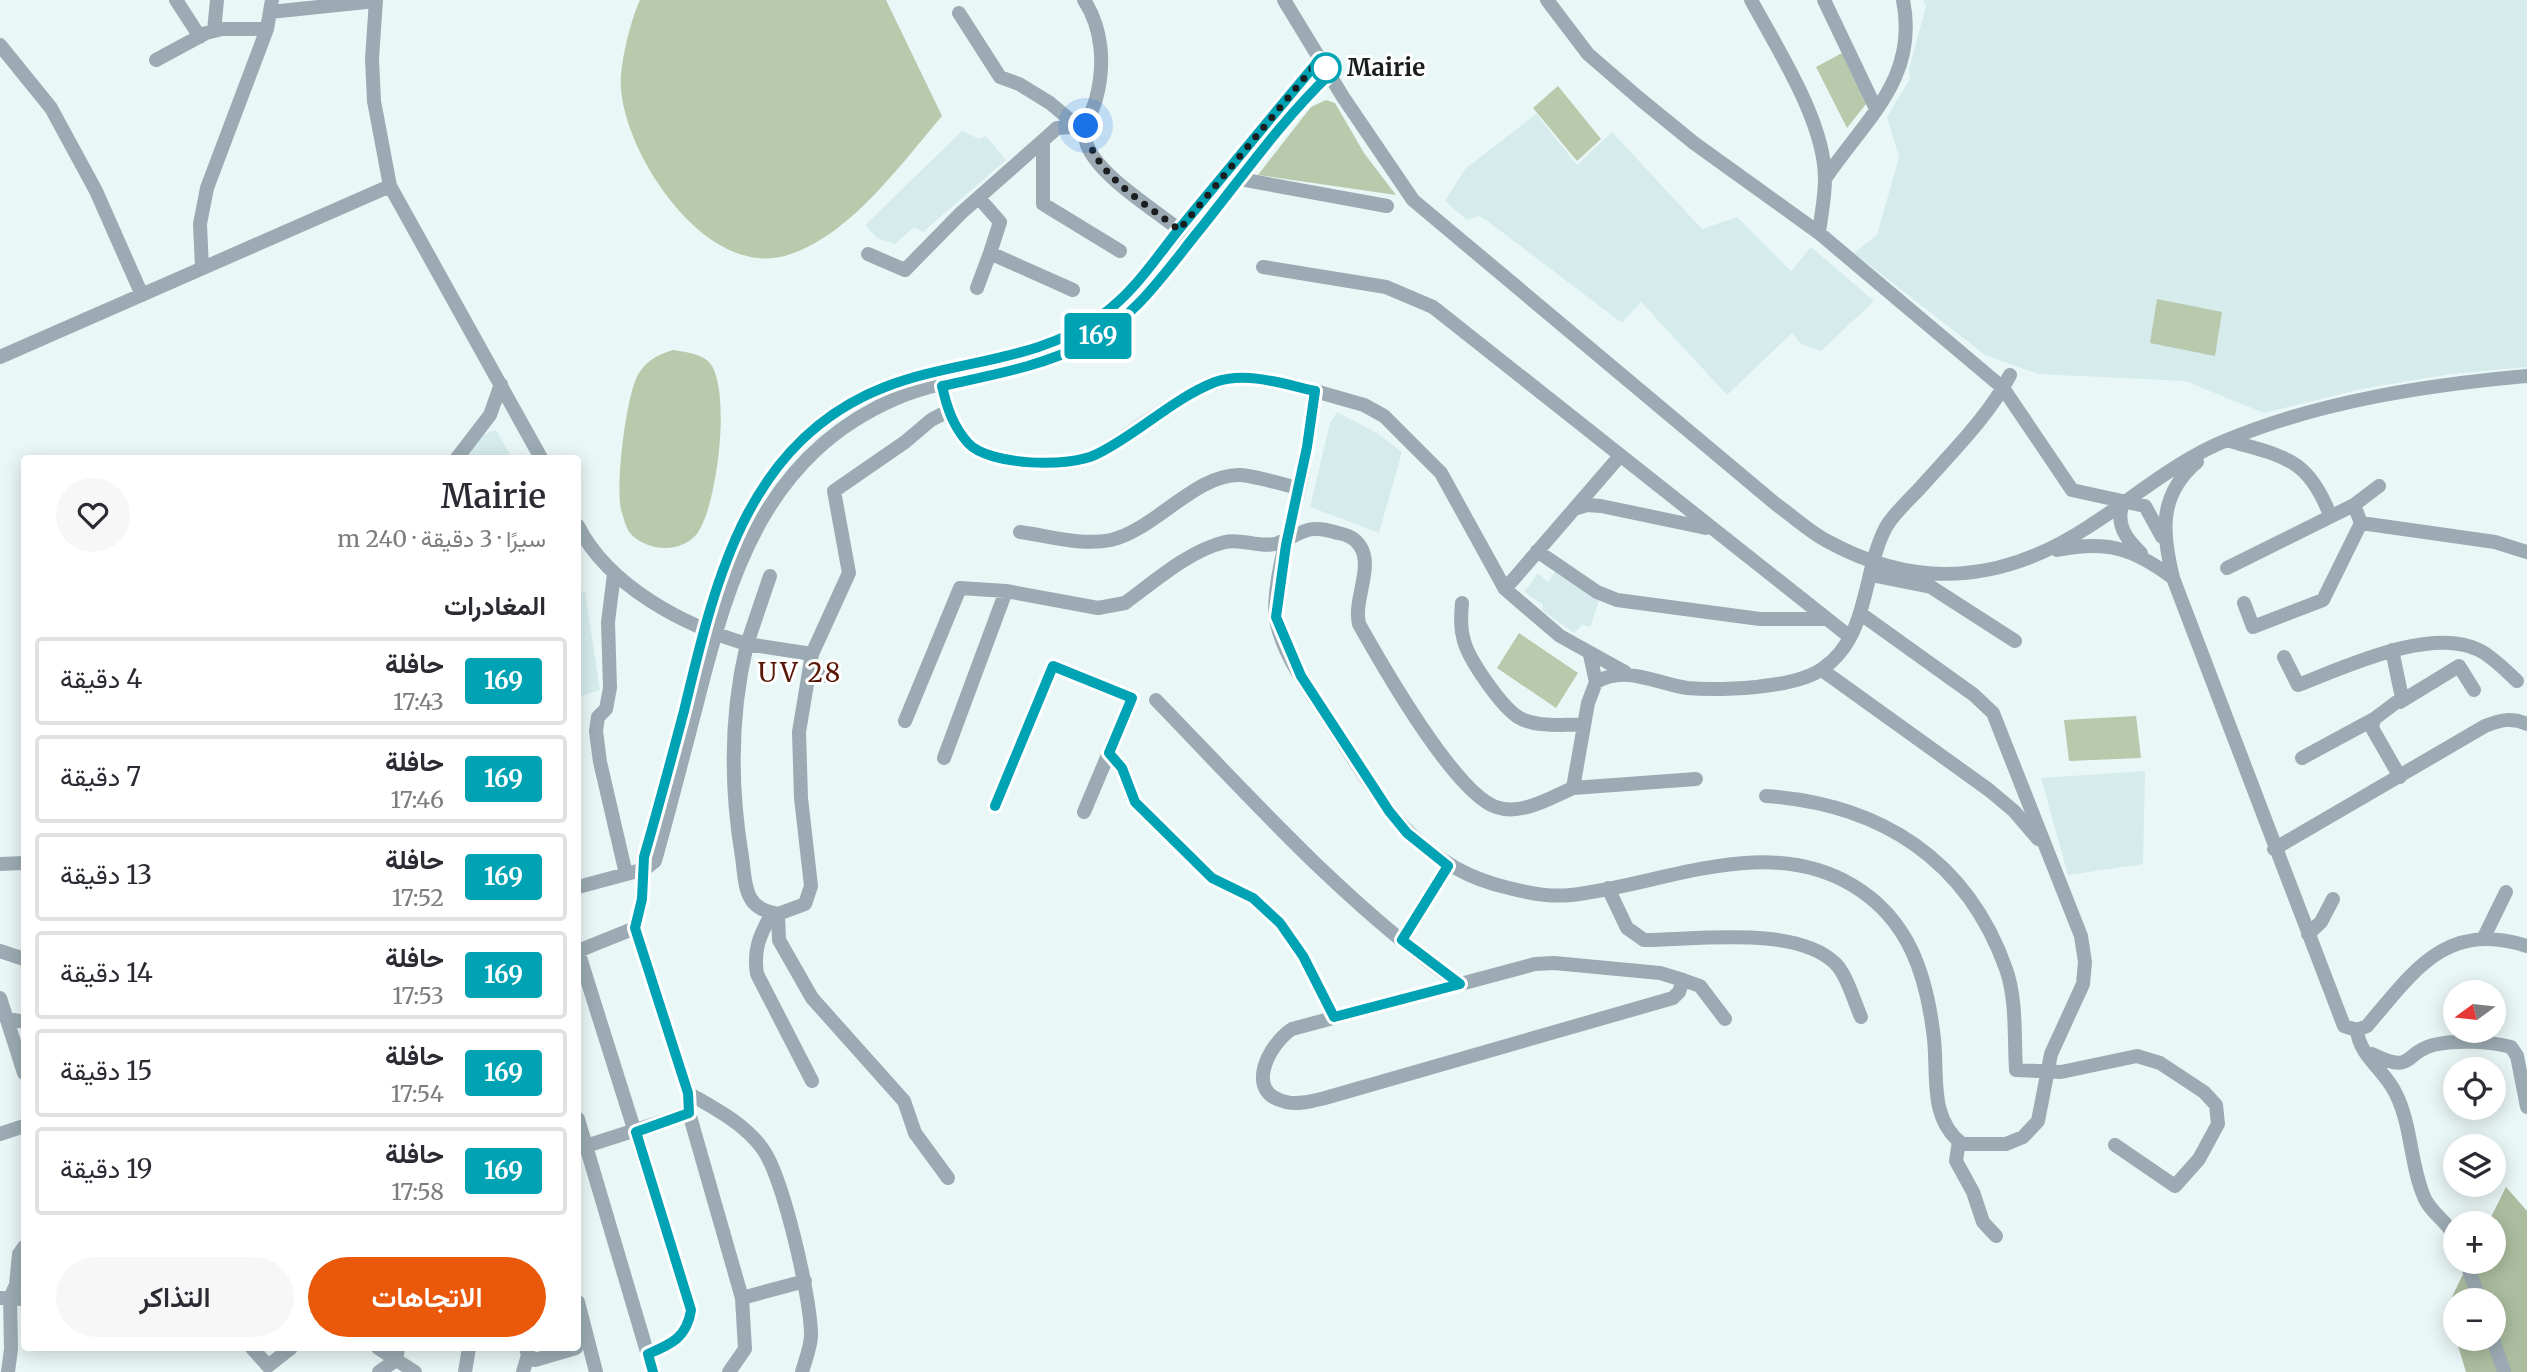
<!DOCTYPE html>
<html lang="ar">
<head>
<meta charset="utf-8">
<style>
	body { margin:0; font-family:Merriweather,Vazirmatn,serif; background:#f7f7f7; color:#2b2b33; direction:rtl; height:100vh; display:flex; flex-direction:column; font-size:26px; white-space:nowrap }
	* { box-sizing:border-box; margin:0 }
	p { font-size:23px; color:#7c7c81 }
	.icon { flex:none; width:38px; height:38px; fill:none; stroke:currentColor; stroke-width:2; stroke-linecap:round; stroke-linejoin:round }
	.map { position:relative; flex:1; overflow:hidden; direction:ltr }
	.side { position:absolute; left:21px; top:455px; width:560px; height:896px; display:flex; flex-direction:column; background:#fff; border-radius:7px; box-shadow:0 4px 18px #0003; direction:rtl }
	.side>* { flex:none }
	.badge { padding:0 14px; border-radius:5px; font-size:24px; line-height:46px }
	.needle { width:46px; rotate:255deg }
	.fabs { position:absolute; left:2443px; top:980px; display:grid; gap:14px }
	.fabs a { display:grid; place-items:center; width:63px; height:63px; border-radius:50%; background:#fff; box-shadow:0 4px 18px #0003; font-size:35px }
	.you { position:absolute; width:35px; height:35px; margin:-18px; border:5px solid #fff; border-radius:50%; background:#1a73e8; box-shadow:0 0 0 10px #1a73e833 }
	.map>.badge { position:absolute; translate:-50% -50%; box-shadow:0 0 0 4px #fff }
	h2 { padding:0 35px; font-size:26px; line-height:63px }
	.round { display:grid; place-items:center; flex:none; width:74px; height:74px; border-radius:37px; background:#f7f7f7 }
	.headline { display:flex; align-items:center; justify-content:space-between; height:119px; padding:0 35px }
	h1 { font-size:33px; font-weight:600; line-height:52px }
	.cta { display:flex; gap:14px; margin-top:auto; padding:14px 35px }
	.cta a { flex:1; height:80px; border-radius:42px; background:#ea580c; color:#fff; font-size:28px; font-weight:600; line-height:80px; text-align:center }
	.cta a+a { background:#f7f7f7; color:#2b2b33 }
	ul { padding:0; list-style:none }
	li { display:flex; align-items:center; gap:21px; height:88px; margin:0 14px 10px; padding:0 21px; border:4px solid #e1e1e2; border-radius:7px }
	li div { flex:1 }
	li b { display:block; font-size:26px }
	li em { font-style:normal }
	li .badge { min-width:77px; font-weight:700; text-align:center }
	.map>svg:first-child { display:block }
</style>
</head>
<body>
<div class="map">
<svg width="2527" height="1372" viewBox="0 0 2527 1372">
	<rect width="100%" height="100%" fill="#eaf7f7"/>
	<!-- built -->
	<path fill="#d6ecec" d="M1923 0H2527V367L2451 374 2361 389 2264 413 2185 381 2038 374 1985 355 1854 253 1877 235 1899 157 1887 117 1910 79 1909 69 1926 6Z
		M1536 114 1577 165 1612 132 1702 229 1737 217 1791 271 1811 247 1874 301 1821 351 1801 344 1792 333 1727 395 1641 302 1622 323 1490 223 1479 216 1467 220 1445 201 1465 169Z
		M962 131 979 139 986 136 1006 160 923 232 914 227 895 244 877 238 865 225Z
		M1337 412 1377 433 1402 452 1379 533 1310 507 1330 423Z
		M496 430 512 458H465L483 435Z
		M1555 572 1599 601 1590 627 1582 625 1574 633 1542 610 1543 605 1524 592 1538 573 1548 582Z
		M578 591 585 592 600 690 578 697Z
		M2145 771 2143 864 2068 875 2041 778Z"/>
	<!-- green -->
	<path fill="#b8c9ac" d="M640 0H886L942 116C900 165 846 242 780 257 702 273 625 154 621 88 619 66 631 19 640 0Z
		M1842 53 1866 104 1847 128 1816 67Z
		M1558 86 1601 139 1577 161 1533 108Z
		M1326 100 1335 103 1364 153 1396 195 1258 175 1311 107Z
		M2157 299 2222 312 2215 356 2150 343Z
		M673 350C685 352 698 353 708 361 733 384 717 511 696 535 679 554 646 551 630 533 626 528 624 519 622 513 614 493 626 392 639 373 648 359 658 355 673 350Z
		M1519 633 1578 673 1556 708 1497 668Z
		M2136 716 2141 758 2069 761 2064 720Z"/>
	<!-- forest -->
	<path fill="#acbd9f" d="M2506 1187 2527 1211V1372H2466L2456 1339H2494V1300H2455V1336L2447 1307 2469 1262H2494V1223H2488Z"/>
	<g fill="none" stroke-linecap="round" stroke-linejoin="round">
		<!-- minor -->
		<path stroke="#9cabb3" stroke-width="14" d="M176 0 200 37
			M376 0 372 59 374 101 390 186 541 458
			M1084 0C1103 29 1105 66 1096 99 1092 114 1081 128 1087 145 1100 178 1159 212 1186 235
			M1284 0 1343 97 1413 200 1777 505C1794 517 1811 533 1829 542 1919 591 2004 582 2088 527 2134 498 2177 460 2227 440 2321 401 2427 385 2527 376
			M1547 0 1588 54 1640 99 1694 143 1819 233 2003 388 2072 490 2145 506 2162 537
			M1751 0C1778 50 1825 122 1825 179 1825 197 1821 216 1819 233
			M1824 0 1876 109
			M270 12 376 1
			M959 13 1000 77 1019 84 1050 103 1075 124
			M214 31 217 0
			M0 45 51 108 96 191 142 295
			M156 60 206 33 222 29H267
			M1043 141V204L1120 251
			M1240 179 1387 206
			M1825 179C1865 119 1919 79 1903 0
			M979 198 1000 222 990 253 1073 290
			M868 254 905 270 961 213 1057 128 1086 126
			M1263 267 1386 287 1433 307 1850 637
			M202 268 200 224 207 188 267 29 272 0
			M977 288 990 253
			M0 357 390 186
			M939 373C945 398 949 426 970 445 993 466 1071 468 1098 453 1137 432 1173 397 1216 382 1247 371 1285 384 1315 391 1311 424 1306 457 1299 490 1291 523 1271 587 1276 619 1282 655 1309 689 1328 719 1377 795 1414 867 1509 888 1528 893 1551 897 1571 895 1662 885 1765 833 1852 885 1910 919 1927 977 1934 1039 1938 1077 1929 1118 1962 1144H2006L2023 1137 2038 1121 2051 1054 2083 984 2085 962 2081 936 1993 713 1974 695 1861 614
			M1315 391 1364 405 1384 416 1441 473 1505 589 1560 636 1625 672
			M2227 440C2283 457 2307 456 2330 515
			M457 458 490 415 501 384
			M2197 462C2158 495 2162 533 2173 578L2344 1026 2357 1030 2367 1026C2414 971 2446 920 2527 946
			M2123 503C2115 524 2126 539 2141 553
			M2354 505 2379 486
			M1574 509 1587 505 1601 506 1706 528
			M2361 523 2495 542 2527 552
			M578 526C609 587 685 626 747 644 730 715 730 785 742 857 744 870 744 888 751 899 756 908 767 912 778 914L805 904 811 886 801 798 799 732 812 654 747 644 770 576
			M1020 532C1049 536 1082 546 1111 540 1155 530 1196 473 1241 475 1260 477 1280 484 1299 488
			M2057 550C2107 540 2133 548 2173 578
			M1537 551 1597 592 1617 600 1760 619H1827
			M2227 568 2354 505 2361 523 2323 600 2253 627 2244 603
			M614 574 608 622 610 688 606 709 598 717 596 731 600 762 626 874
			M1871 575 1931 587 2015 641
			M1505 589 1619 457
			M1462 603C1461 616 1460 628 1464 641 1469 660 1501 706 1518 717 1536 728 1563 724 1583 725
			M2392 650 2402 698 2374 719 2372 728 2400 777
			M812 654 849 573 834 491 905 442 931 420 948 411
			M1590 655 1596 682C1627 665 1654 683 1687 688 1710 690 1733 689 1756 687 1776 685 1805 681 1822 669 1870 637 1862 572 1886 527 1894 513 1910 499 1921 487 1951 453 1989 416 2010 375
			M2284 657 2298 685C2345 667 2431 626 2479 650 2493 657 2505 670 2517 681
			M1822 670 1989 790 2014 811 2038 839
			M809 673 823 676
			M1156 700C1252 799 1346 905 1459 984
			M2400 702 2459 666 2474 690
			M905 721 960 588 1006 591 1098 608 1125 603C1154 582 1188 551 1225 542 1241 538 1262 549 1278 543 1304 533 1307 523 1338 533 1347 535 1354 537 1360 546 1374 567 1353 600 1359 624 1382 665 1455 793 1496 807 1521 816 1550 798 1573 788L1588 703 1596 682
			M1109 753 1123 768 1135 802 1212 878 1253 898 1280 923 1303 956 1334 1017
			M944 758 1006 591
			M2302 758 2374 719
			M1573 788 1696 779
			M1766 796C1880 804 1967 859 2006 969 2017 1000 2014 1038 2016 1070L2061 1072 2137 1056 2160 1063 2204 1092 2216 1105 2218 1124 2199 1159 2175 1186 2115 1145
			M995 806 1053 666 1132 698 1084 812
			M2274 849 2485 726C2500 720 2512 717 2527 724
			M0 864 24 863
			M578 887 645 869 655 861C670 807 684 753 698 699 730 572 766 454 897 398 964 370 1039 377 1103 333 1140 307 1167 272 1194 237 1237 181 1279 123 1329 75
			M1608 888 1627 928 1644 940C1696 940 1795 925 1835 963 1847 975 1854 1001 1861 1017
			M772 913C760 935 753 949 757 974L812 1081
			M778 914 779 940 812 998 904 1101 915 1133 948 1178
			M635 928 688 1093 689 1113 742 1298 745 1349 729 1372
			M2308 934 2321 922 2333 899
			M2484 937 2506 892
			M1402 941 1448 866
			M0 951 24 959
			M578 951 635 928 642 899 644 857C658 808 672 759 684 709 718 572 751 423 909 379 1001 353 1060 359 1134 287L1320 59
			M578 951 691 1310C687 1337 672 1344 648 1354
			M1683 980 1679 992 1673 998 1325 1098C1312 1101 1298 1105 1286 1102 1243 1093 1269 1044 1292 1029L1535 964 1554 963 1660 973 1683 980 1700 986 1725 1019
			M0 998 24 1073
			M6 1018 24 1022
			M2357 1030C2359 1056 2385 1070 2396 1094 2412 1126 2410 1166 2425 1199 2432 1214 2448 1222 2455 1237
			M2372 1054C2414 1075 2403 1053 2433 1045 2455 1040 2489 1041 2511 1047L2517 1056 2527 1107
			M688 1093C714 1108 744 1123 762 1148 783 1176 811 1298 811 1335 811 1347 805 1361 802 1372
			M578 1119 653 1372
			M0 1134 24 1126
			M1959 1141 1956 1161 1973 1192 1983 1222 1996 1236
			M586 1146 689 1113
			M2466 1262 2480 1300
			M1 1298 24 1299
			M742 1298 805 1281
			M578 1302 596 1372
			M2493 1339 2504 1372
			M252 1348 268 1366 291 1348
			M378 1348 415 1372
			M526 1348 528 1355 535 1360 576 1348
			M8 1372 11 1349 10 1298 16 1285 19 1254 24 1247
			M379 1372 396 1360 398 1348
			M465 1372 469 1348
			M523 1372 528 1355"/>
	</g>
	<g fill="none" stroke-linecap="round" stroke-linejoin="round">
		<defs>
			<path id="line" d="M653 1372 648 1354C672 1344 687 1337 691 1310L636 1132 689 1113 688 1093 635 928 642 899 644 857C658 809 671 760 684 711 715 582 746 441 885 387 957 359 1037 363 1102 315 1135 291 1155 259 1180 228 1227 171 1273 115 1320 59L1329 75C1280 122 1240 180 1197 233 1165 273 1135 317 1089 342 1044 366 992 375 942 386 947 408 953 426 968 443 989 466 1070 468 1097 454 1138 434 1172 399 1215 382 1246 371 1284 384 1315 391L1307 447 1286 545 1276 617 1301 676 1389 811 1407 833 1448 866 1402 940 1460 984 1334 1017 1303 956 1280 923 1253 898 1212 878 1135 802 1122 768 1109 753 1132 698 1053 666 995 806"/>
		</defs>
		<!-- line casing -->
		<use href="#line" stroke="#fff" stroke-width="16"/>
		<!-- line -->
		<use href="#line" stroke="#00a3b4" stroke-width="10"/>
		<!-- walk -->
		<path stroke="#1a1e1e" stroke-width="7" stroke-dasharray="0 12.6" d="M1086 126C1089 173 1145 202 1179 230L1320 59 1326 68"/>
	</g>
	<!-- markers -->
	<circle fill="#fff" stroke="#00a3b4" stroke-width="3.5" cx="1326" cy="68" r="14"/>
	<g text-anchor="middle" stroke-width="6" stroke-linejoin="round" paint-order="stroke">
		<!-- stop labels -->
		<g font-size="24" font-weight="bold" fill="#1a1e1e" stroke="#fff" text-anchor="start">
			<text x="1347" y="76">Mairie</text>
		</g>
		<!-- neighbourhood labels -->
		<g font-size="26" letter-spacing="2" fill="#581607" stroke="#fff">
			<text x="800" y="682">UV 28</text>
		</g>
	</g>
</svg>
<div class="fabs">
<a><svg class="needle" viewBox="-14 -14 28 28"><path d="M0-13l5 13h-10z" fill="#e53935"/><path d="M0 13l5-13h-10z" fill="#7c7c81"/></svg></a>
<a><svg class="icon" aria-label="locate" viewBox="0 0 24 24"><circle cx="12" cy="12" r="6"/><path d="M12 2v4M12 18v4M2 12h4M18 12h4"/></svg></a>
<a><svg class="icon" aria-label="layers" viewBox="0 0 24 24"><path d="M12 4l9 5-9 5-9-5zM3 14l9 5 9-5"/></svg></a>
<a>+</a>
<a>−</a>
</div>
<div class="you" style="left:1086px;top:126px"></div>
<b class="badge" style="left:1098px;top:336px;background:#00a3b4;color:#fff">169</b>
<section class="side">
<div class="headline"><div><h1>Mairie</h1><p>سيرًا · 3 دقيقة · 240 m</p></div><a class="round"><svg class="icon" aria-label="heart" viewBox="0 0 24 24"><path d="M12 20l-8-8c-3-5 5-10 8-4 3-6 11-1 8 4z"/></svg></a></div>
<h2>المغادرات</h2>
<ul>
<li><span class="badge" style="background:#00a3b4;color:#fff">169</span><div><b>حافلة</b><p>17:43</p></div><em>4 دقيقة</em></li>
<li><span class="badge" style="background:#00a3b4;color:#fff">169</span><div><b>حافلة</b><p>17:46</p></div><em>7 دقيقة</em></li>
<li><span class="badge" style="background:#00a3b4;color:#fff">169</span><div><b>حافلة</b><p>17:52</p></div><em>13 دقيقة</em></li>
<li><span class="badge" style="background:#00a3b4;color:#fff">169</span><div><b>حافلة</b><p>17:53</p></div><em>14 دقيقة</em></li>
<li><span class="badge" style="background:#00a3b4;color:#fff">169</span><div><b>حافلة</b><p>17:54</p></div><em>15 دقيقة</em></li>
<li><span class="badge" style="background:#00a3b4;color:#fff">169</span><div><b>حافلة</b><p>17:58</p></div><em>19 دقيقة</em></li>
</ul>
<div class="cta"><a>الاتجاهات</a><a>التذاكر</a></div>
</section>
</div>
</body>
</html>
